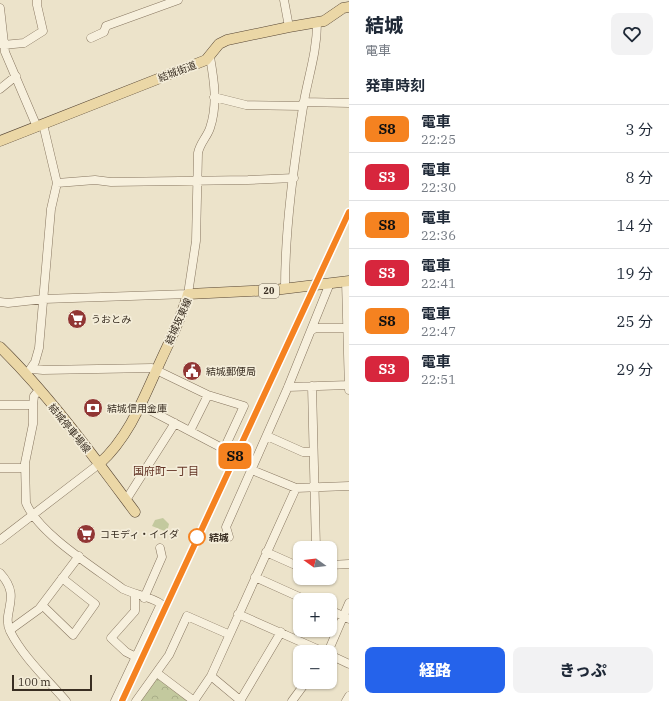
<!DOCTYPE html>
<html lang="ja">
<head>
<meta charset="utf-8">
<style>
	body { margin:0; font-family:"IBM Plex Serif","Noto Sans JP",serif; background:#f2f2f3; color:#1f2937; height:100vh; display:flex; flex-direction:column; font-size:15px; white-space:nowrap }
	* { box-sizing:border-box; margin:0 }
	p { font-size:13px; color:#747a83 }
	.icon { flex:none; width:22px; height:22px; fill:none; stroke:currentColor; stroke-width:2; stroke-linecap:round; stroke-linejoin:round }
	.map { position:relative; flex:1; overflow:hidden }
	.side { display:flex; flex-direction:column; background:#fff; width:320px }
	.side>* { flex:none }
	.badge { padding:0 8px; border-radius:6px; font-size:14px; line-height:26px }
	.needle { width:26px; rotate:285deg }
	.buttons { position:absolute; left:293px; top:541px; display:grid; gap:8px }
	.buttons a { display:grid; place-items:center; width:44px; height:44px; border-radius:8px; background:#fff; box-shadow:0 1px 3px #0004; font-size:20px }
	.scale { position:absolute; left:12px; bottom:10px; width:80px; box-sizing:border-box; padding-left:4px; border:2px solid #392e22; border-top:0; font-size:11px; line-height:14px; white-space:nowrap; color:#392e22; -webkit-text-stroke:3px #f4edd9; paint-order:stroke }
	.map>.badge { position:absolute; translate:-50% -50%; box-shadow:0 0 0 2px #fff }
	h2 { padding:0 16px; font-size:15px; line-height:36px }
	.round { display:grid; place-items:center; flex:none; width:42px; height:42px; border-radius:8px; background:#f2f2f3 }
	.head { display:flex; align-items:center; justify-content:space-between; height:68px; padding:0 16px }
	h1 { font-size:19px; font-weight:800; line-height:30px }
	.cta { display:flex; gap:8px; margin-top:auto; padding:8px 16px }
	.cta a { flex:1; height:46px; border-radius:8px; background:#2563eb; color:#fff; font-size:16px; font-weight:800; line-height:46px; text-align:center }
	.cta a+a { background:#f2f2f3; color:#1f2937 }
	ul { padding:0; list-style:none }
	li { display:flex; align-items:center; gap:12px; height:48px; padding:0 16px; border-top:1px solid #e0e1e3 }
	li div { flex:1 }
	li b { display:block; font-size:15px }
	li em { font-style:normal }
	li .badge { min-width:44px; font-weight:700; text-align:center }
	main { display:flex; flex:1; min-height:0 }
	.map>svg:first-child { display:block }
</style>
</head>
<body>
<main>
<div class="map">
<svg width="349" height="701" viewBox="0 0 349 701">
	<defs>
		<pattern id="park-crowns" width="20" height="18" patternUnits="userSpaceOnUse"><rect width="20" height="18" fill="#c3c99e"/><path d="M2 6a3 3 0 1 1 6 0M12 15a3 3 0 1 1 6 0" fill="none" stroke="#a8ad88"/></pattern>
	</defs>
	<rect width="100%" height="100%" fill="#ece3ca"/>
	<!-- grass -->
	<path fill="#c3c99e" d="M163 518 169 524 167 532 152 526 155 520Z"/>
	<!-- park -->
	<path fill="url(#park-crowns)" d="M157 673 192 701H136Z"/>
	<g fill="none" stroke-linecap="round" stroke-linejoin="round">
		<defs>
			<path id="minor" d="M284 0 289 27
				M0 8 5 52 37 127
				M91 38 104 32 106 26 178 0
				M3 45 24 43 43 31 37 5V0
				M0 89 16 76
				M214 97 246 105 301 106 304 102 349 103
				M57 183 95 180 111 182 248 180 294 178
				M346 281 349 390
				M285 289C285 227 294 163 304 101 309 74 317 51 317 23
				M0 302 8 303 44 299 188 294 196 241 198 153C200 143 207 137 210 128 218 104 214 80 210 57
				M311 331 315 328H347
				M32 369 43 370 152 368 208 395 244 406 224 449 140 405
				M29 371 35 362 39 348 51 209 57 183 43 124
				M312 386 316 548
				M288 387 349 385
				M39 390 34 396 33 405V424L25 463 26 503C39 534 95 568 123 589 134 594 154 598 161 604L115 701
				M0 405H33
				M190 431 208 395
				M267 436 303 452H313
				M0 468H25
				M252 470 296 488
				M126 500 175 423
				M229 537 226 527 288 387 330 283
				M0 540 99 464
				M266 552 293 564 300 565
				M330 565 349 564
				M0 573C23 598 1 611 10 631 23 657 47 679 66 701
				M255 577 306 600
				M135 595V611L111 638 126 652 136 657
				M144 598 162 557 160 548
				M42 605 73 635 95 604 62 578
				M330 610 349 619
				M238 614 324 652
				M10 630 39 609 79 556
				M328 652 349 603
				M330 655 349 664
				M157 673 194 701
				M211 676 241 701
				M136 701 169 655 187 616 228 634
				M194 701 211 676 296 488 349 486
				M240 701 281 632
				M292 701 306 682
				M346 701 349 696"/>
			<path id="major" d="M0 141 206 60 219 44 227 40 289 27 324 21 343 8 349 7
				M0 347C49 395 94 457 135 512
				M99 464C130 436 144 397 161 360 171 338 182 317 188 294L274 290 349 281"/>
		</defs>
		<!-- minor casing -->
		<use href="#minor" stroke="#877660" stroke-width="9"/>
		<!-- major casing -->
		<use href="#major" stroke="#543" stroke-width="11"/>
		<!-- minor -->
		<use href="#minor" stroke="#f7f0dd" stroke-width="8"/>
		<!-- major -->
		<use href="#major" stroke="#ebd7a6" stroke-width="10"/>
		<defs>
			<path id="rail" d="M122 701 349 212"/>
		</defs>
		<!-- rail casing -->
		<use href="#rail" stroke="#392e22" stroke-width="3"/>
		<!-- rail -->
		<use href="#rail" stroke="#f4edd9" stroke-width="1.5" stroke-dasharray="4.5" stroke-linecap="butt"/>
	</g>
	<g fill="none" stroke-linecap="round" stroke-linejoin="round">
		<defs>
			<path id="line" d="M122 701 349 212"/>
		</defs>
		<!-- line casing -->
		<use href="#line" stroke="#fff" stroke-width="9"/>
		<!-- line -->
		<use href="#line" stroke="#f58220" stroke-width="6"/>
	</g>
	<!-- icons -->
	<defs>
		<symbol id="supermarket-disc" viewBox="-11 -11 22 22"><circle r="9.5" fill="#913634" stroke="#f4edd9"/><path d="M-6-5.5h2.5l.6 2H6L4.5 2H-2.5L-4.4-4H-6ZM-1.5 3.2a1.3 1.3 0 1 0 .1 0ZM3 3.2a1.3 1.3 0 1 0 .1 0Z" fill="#fff"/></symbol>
		<symbol id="civic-disc" viewBox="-11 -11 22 22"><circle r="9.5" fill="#913634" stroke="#f4edd9"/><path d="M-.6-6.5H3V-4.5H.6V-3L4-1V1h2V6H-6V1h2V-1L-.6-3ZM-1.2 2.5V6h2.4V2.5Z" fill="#fff"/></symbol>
		<symbol id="bank-disc" viewBox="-11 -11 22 22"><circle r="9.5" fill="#913634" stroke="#f4edd9"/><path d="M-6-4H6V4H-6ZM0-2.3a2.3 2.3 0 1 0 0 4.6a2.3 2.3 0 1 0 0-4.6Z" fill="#fff"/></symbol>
	</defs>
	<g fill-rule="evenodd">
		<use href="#supermarket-disc" x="66" y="308" width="22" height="22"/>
		<use href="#civic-disc" x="181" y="360" width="22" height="22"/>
		<use href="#bank-disc" x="82" y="397" width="22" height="22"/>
		<use href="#supermarket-disc" x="75" y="523" width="22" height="22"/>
	</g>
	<!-- markers -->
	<circle fill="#fff" stroke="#f58220" stroke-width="2" cx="197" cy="537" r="8"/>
	<g text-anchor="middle" stroke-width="3.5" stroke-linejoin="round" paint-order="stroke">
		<!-- shield labels -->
		<rect fill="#f4edd9" stroke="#716759" stroke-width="1" x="259" y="284" width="20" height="14" rx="3"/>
		<g font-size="9" font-weight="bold" fill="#392e22">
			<text x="269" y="294">20</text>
		</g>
		<!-- street labels -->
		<g font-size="10" fill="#392e22" stroke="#f4edd9">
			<text transform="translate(177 71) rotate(-21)" y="4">結城街道</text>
			<text transform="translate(178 321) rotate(-66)" y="4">結城坂東線</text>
			<text transform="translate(70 428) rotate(51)" y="4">結城停車場線</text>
		</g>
		<!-- poi labels -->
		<g font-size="10" fill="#392e22" stroke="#f4edd9" text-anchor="start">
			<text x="91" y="323">うおとみ</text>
			<text x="206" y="375">結城郵便局</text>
			<text x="107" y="412">結城信用金庫</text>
			<text x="100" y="538">コモディ・イイダ</text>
		</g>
		<!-- stop labels -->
		<g font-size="10" font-weight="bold" fill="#392e22" stroke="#f4edd9" text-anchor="start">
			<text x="209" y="541">結城</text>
		</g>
		<!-- neighbourhood labels -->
		<g font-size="11" fill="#623325" stroke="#f4edd9">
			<text x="166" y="475">国府町一丁目</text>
		</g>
	</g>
</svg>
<div class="buttons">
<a><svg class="needle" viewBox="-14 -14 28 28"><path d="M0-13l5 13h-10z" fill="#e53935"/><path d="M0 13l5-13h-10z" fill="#747a83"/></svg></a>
<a>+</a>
<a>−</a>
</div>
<div class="scale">100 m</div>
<b class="badge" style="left:235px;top:456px;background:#f58220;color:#111">S8</b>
</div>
<section class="side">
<div class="head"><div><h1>結城</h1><p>電車</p></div><a class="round"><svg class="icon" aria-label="heart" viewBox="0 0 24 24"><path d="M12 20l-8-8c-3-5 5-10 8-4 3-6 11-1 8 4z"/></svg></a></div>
<h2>発車時刻</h2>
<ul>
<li><span class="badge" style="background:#f58220;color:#111">S8</span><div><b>電車</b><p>22:25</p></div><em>3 分</em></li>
<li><span class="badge" style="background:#d7263d;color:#fff">S3</span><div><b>電車</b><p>22:30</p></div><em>8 分</em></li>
<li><span class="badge" style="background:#f58220;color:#111">S8</span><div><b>電車</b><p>22:36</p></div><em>14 分</em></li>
<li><span class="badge" style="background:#d7263d;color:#fff">S3</span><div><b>電車</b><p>22:41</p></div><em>19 分</em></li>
<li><span class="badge" style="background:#f58220;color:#111">S8</span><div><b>電車</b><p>22:47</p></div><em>25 分</em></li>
<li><span class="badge" style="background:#d7263d;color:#fff">S3</span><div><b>電車</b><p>22:51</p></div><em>29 分</em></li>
</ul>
<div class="cta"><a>経路</a><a>きっぷ</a></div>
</section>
</main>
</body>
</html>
